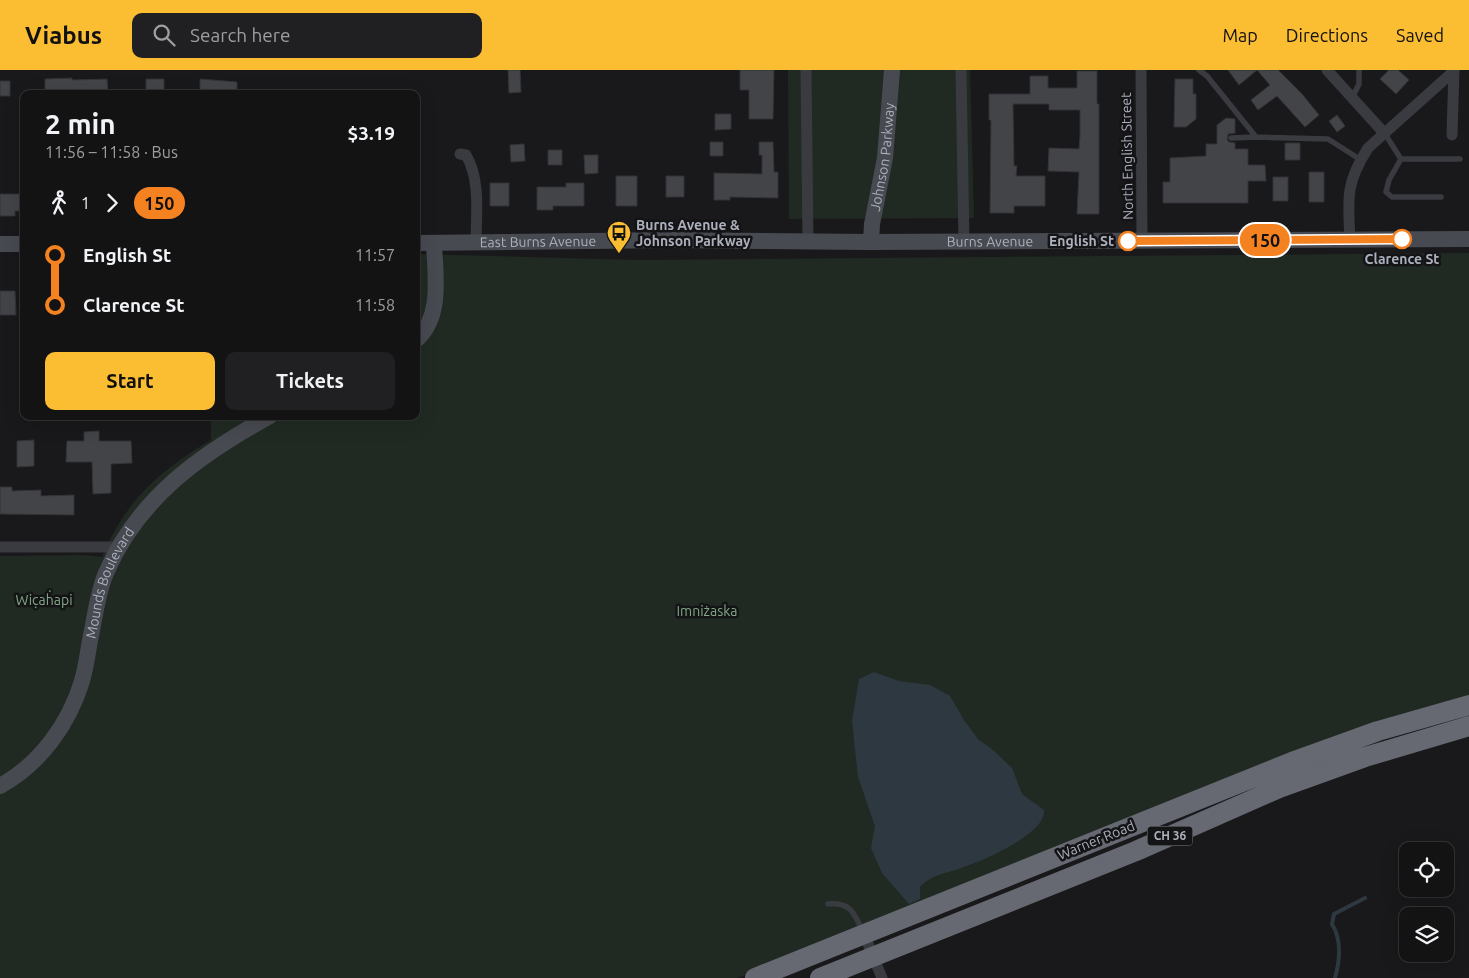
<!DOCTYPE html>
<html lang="en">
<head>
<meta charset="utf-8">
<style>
	body { margin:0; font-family:Ubuntu,sans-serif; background:#202022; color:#f1f3f6; height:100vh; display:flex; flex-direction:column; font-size:19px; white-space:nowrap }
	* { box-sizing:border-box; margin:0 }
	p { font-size:16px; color:#9d9ea0 }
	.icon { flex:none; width:28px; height:28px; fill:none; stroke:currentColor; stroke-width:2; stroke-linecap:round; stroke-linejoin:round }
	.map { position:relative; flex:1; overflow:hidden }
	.drawer { position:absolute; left:20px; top:20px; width:400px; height:330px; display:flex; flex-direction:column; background:#131314; border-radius:10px; box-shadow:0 5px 20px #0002,0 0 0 1px #323234 }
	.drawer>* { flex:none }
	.badge { padding:0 10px; border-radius:16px; font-size:18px; line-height:32px }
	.buttons { position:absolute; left:1399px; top:772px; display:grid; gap:10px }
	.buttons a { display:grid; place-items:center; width:55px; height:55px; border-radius:10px; background:#131314; box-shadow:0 5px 20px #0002,0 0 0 1px #323234; font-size:25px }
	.map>.badge { position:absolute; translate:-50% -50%; box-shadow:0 0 0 2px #fff }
	.legs { display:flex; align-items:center; gap:8px; height:55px; padding:0 25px; font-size:16px }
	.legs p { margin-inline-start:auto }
	.headline { display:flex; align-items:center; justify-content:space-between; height:85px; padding:0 25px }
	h1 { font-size:28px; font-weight:600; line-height:38px }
	.primary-button { display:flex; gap:10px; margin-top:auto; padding:10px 25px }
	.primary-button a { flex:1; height:58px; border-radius:10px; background:#fbbd32; color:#111; font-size:20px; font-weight:600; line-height:58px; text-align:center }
	.primary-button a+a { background:#202022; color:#f1f3f6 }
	ul { padding:0 25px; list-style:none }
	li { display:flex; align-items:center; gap:18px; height:50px; font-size:19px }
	li i { display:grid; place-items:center; width:8px; height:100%; margin:0 6px; background:currentColor }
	li i::after { content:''; width:12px; height:12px; margin:-6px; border:4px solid; border-radius:50%; background:#131314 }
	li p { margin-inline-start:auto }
	li:first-child i { background:linear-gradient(#0000 50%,currentColor 0) }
	li:last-child i { background:linear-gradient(currentColor 50%,#0000 0) }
	header { display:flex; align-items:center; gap:30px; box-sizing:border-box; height:70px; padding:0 25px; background:#fbbd32; color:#111 }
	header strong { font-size:24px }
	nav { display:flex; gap:28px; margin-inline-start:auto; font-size:18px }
	.search { width:350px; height:45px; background:#202022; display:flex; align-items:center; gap:12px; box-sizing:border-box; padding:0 18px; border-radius:10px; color:#9d9ea0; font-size:19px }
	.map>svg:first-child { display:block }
</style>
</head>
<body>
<header>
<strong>Viabus</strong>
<div class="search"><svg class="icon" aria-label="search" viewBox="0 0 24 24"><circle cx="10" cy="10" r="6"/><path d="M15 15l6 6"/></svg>Search here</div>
<nav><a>Map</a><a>Directions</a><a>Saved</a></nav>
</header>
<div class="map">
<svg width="1469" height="908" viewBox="0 0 1469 908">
	<rect width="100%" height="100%" fill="#19191b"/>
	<!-- green -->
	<path fill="#202a22" d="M788 0H970L974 148 789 149Z
		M1469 183V628L737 908H0V486L83 485 102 487C126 430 159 401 211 370V346H416V184L637 190Z"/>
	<!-- water -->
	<path fill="#2e3840" d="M874 602 899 611 930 615 950 626 964 650 978 669 993 680 1012 698 1022 724 1044 740C1044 744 1043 748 1041 751 1029 770 983 791 961 798 945 804 932 804 920 817V829L909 834 882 803 871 778 875 756 858 707 852 651 859 609Z"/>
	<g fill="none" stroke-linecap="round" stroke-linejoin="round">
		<!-- stream -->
		<path stroke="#2e3840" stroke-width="4" d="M1335 908C1340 890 1342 870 1332 854L1334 844 1365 828"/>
	</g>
	<!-- building -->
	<path fill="#434448" stroke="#333338" d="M508 0H520L521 22 509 23Z
		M740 0H774L773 49H749V20H740Z
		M1228 0H1278L1302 24 1319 45 1305 57 1277 26 1258 40 1251 30 1270 15 1257 0 1239 15Z
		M1389 0H1398L1409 10 1396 24 1380 9Z
		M1077 1H1097V34H1099V144H1077L1079 102 1048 101 1049 78 1079 79 1080 66V40H1049V34H1013L1014 96H1017L1016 106H1045V136H1014V143H990L991 50H989V24H1030V6H1048V18H1077Z
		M72 8V10L107 9 108 24H45V9Z
		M146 9H164V24H146Z
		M200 9 237 12V24H200Z
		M1175 9H1193V24H1196V49L1186 57H1174Z
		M0 11H10V26H0Z
		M715 44H731V59L715 60Z
		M1337 45 1345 56 1337 62 1329 51Z
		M1226 48 1235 49V63L1228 64 1227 70 1229 72 1235 73V79H1248V95H1265L1266 111H1248V133H1163V112H1170V88L1206 86V74H1217V55Z
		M710 72H723V86H710Z
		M759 72H773L774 102H778V128L730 127V130H714V103L762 104V85H759Z
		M1285 73H1300V90H1285Z
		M524 74 525 91 511 92 510 75Z
		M548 80H562V95H548Z
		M584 85H598V103L585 104Z
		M1309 102H1324V132H1309Z
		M616 106H637V136H616Z
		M666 106H684V127H666Z
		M1273 107H1288V131H1273Z
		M490 113H509V136H490Z
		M566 113H584V136H553V140H537V117H566Z
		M0 124H24V141H15V146H0Z
		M0 221H15L16 245H0Z
		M99 361V371H131L132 393 111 394V423L93 424 92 392H66L67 371H84V362Z
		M34 370V396L17 397V371Z
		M0 417H12V421L41 420V426L74 425V445L0 444Z"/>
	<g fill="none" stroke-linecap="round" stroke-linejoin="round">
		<!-- lane -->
		<path stroke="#3a3b41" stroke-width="5.5" d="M1199 0 1207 6 1256 67
			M1352 28 1359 14V0
			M1385 64 1401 89H1460
			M1231 68 1256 67 1328 69 1361 90
			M1401 89 1389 110 1386 122 1392 127H1441
			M828 834C852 832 854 844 863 862"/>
		<!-- street -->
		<path stroke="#3a3b41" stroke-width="11" d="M806 0 808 171
			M961 0 964 171
			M1141 0 1142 171
			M1327 0 1385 64
			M1452 65 1454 0
			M460 84 466 85C481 110 476 146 476 173
			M1350 170C1348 129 1345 114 1368 78L1454 1
			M0 477H120
			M864 864 882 908"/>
		<!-- secondary -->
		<g stroke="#484a51" stroke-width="16">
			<path id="s1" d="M871 172 872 154 885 88 892 0"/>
			<path id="s2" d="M416 173 670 170 871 172 1469 169"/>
			<path d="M0 174H24"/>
			<path d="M416 270C443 247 435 204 434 173"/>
			<path id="s3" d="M0 716C40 694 69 654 82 611 86 597 88 583 90 570 95 548 97 524 106 503 138 428 201 384 270 346"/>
		</g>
		<!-- highway -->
		<path stroke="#666872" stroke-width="20" d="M755 908 1292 692 1378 661 1469 635
			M820 908 1136 781 1279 718 1365 687 1469 656"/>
	</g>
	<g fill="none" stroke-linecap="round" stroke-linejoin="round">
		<defs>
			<path id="line-1" d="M1128 171 1402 169"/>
		</defs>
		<!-- line-1 casing -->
		<use href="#line-1" stroke="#fff" stroke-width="11"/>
		<!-- line-1 -->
		<use href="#line-1" stroke="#f58220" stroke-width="8"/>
	</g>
	<!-- icons -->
	<defs>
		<symbol id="bus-pin" viewBox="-11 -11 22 30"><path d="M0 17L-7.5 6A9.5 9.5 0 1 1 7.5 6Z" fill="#fbbd32" stroke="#141416"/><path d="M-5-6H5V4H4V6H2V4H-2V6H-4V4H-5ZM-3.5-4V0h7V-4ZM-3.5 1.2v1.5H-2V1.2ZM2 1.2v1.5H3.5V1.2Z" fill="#111"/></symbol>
	</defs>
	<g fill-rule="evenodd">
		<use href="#bus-pin" x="605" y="149" width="28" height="38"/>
	</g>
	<!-- markers -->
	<g fill="#fff" stroke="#f58220" stroke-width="2.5">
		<circle cx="1402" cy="169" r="9"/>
		<circle cx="1128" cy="171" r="9"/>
	</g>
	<g text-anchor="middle" stroke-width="5" stroke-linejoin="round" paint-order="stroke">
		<!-- shield labels -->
		<rect fill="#141416" stroke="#7e818a" stroke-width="1" x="1147.5" y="756.5" width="45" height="19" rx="4"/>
		<g font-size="12" font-weight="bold" fill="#abb0bc">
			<text x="1170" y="770">CH 36</text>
		</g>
		<!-- street labels -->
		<g font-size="14" fill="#abb0bc" stroke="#141416">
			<text dy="5" stroke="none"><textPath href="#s1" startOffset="86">Johnson Parkway</textPath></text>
			<text transform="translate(1127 86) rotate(-91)" y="5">North English Street</text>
			<text dy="5" stroke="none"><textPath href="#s2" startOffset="574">Burns Avenue</textPath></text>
			<text dy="5" stroke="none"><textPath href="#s2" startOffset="122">East Burns Avenue</textPath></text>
			<text dy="5" stroke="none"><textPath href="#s3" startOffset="239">Mounds Boulevard</textPath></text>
			<text transform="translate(1096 770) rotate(-22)" y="5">Warner Road</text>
		</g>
		<!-- poi labels -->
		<g font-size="14" font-weight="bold" fill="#abb0bc" stroke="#141416" text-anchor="start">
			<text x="636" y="160">Burns Avenue &amp;<tspan x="636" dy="16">Johnson Parkway</tspan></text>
		</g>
		<!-- stop labels -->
		<g font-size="14" font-weight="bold" fill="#abb0bc" stroke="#141416" text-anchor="end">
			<text x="1114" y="176">English St</text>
			<text x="1402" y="194" text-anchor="middle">Clarence St</text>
		</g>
		<!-- park labels -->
		<g font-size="14" fill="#81a785" stroke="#141416">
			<text x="44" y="535">Wic̣aḣapi</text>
			<text x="707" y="546">Imniżaska</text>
		</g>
	</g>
</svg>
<div class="buttons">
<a><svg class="icon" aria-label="locate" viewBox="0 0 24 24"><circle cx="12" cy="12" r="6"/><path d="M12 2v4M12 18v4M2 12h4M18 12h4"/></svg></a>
<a><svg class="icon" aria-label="layers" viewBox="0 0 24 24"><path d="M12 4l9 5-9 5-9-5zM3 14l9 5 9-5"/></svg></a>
</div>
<b class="badge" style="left:1265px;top:170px;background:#f58220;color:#111">150</b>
<section class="drawer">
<div class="headline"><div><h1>2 min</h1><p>11:56 – 11:58 · Bus</p></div><b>$3.19</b></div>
<div class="legs"><svg class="icon" aria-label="walk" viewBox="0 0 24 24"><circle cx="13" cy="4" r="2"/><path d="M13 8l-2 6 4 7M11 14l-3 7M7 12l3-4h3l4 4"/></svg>1<svg class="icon" aria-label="forward" viewBox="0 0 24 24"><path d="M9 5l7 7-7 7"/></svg><b class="badge" style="background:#f58220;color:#111">150</b></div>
<ul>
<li><i style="color:#f58220"></i><b>English St</b><p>11:57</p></li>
<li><i style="color:#f58220"></i><b>Clarence St</b><p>11:58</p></li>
</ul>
<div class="primary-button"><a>Start</a><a>Tickets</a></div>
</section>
</div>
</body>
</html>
